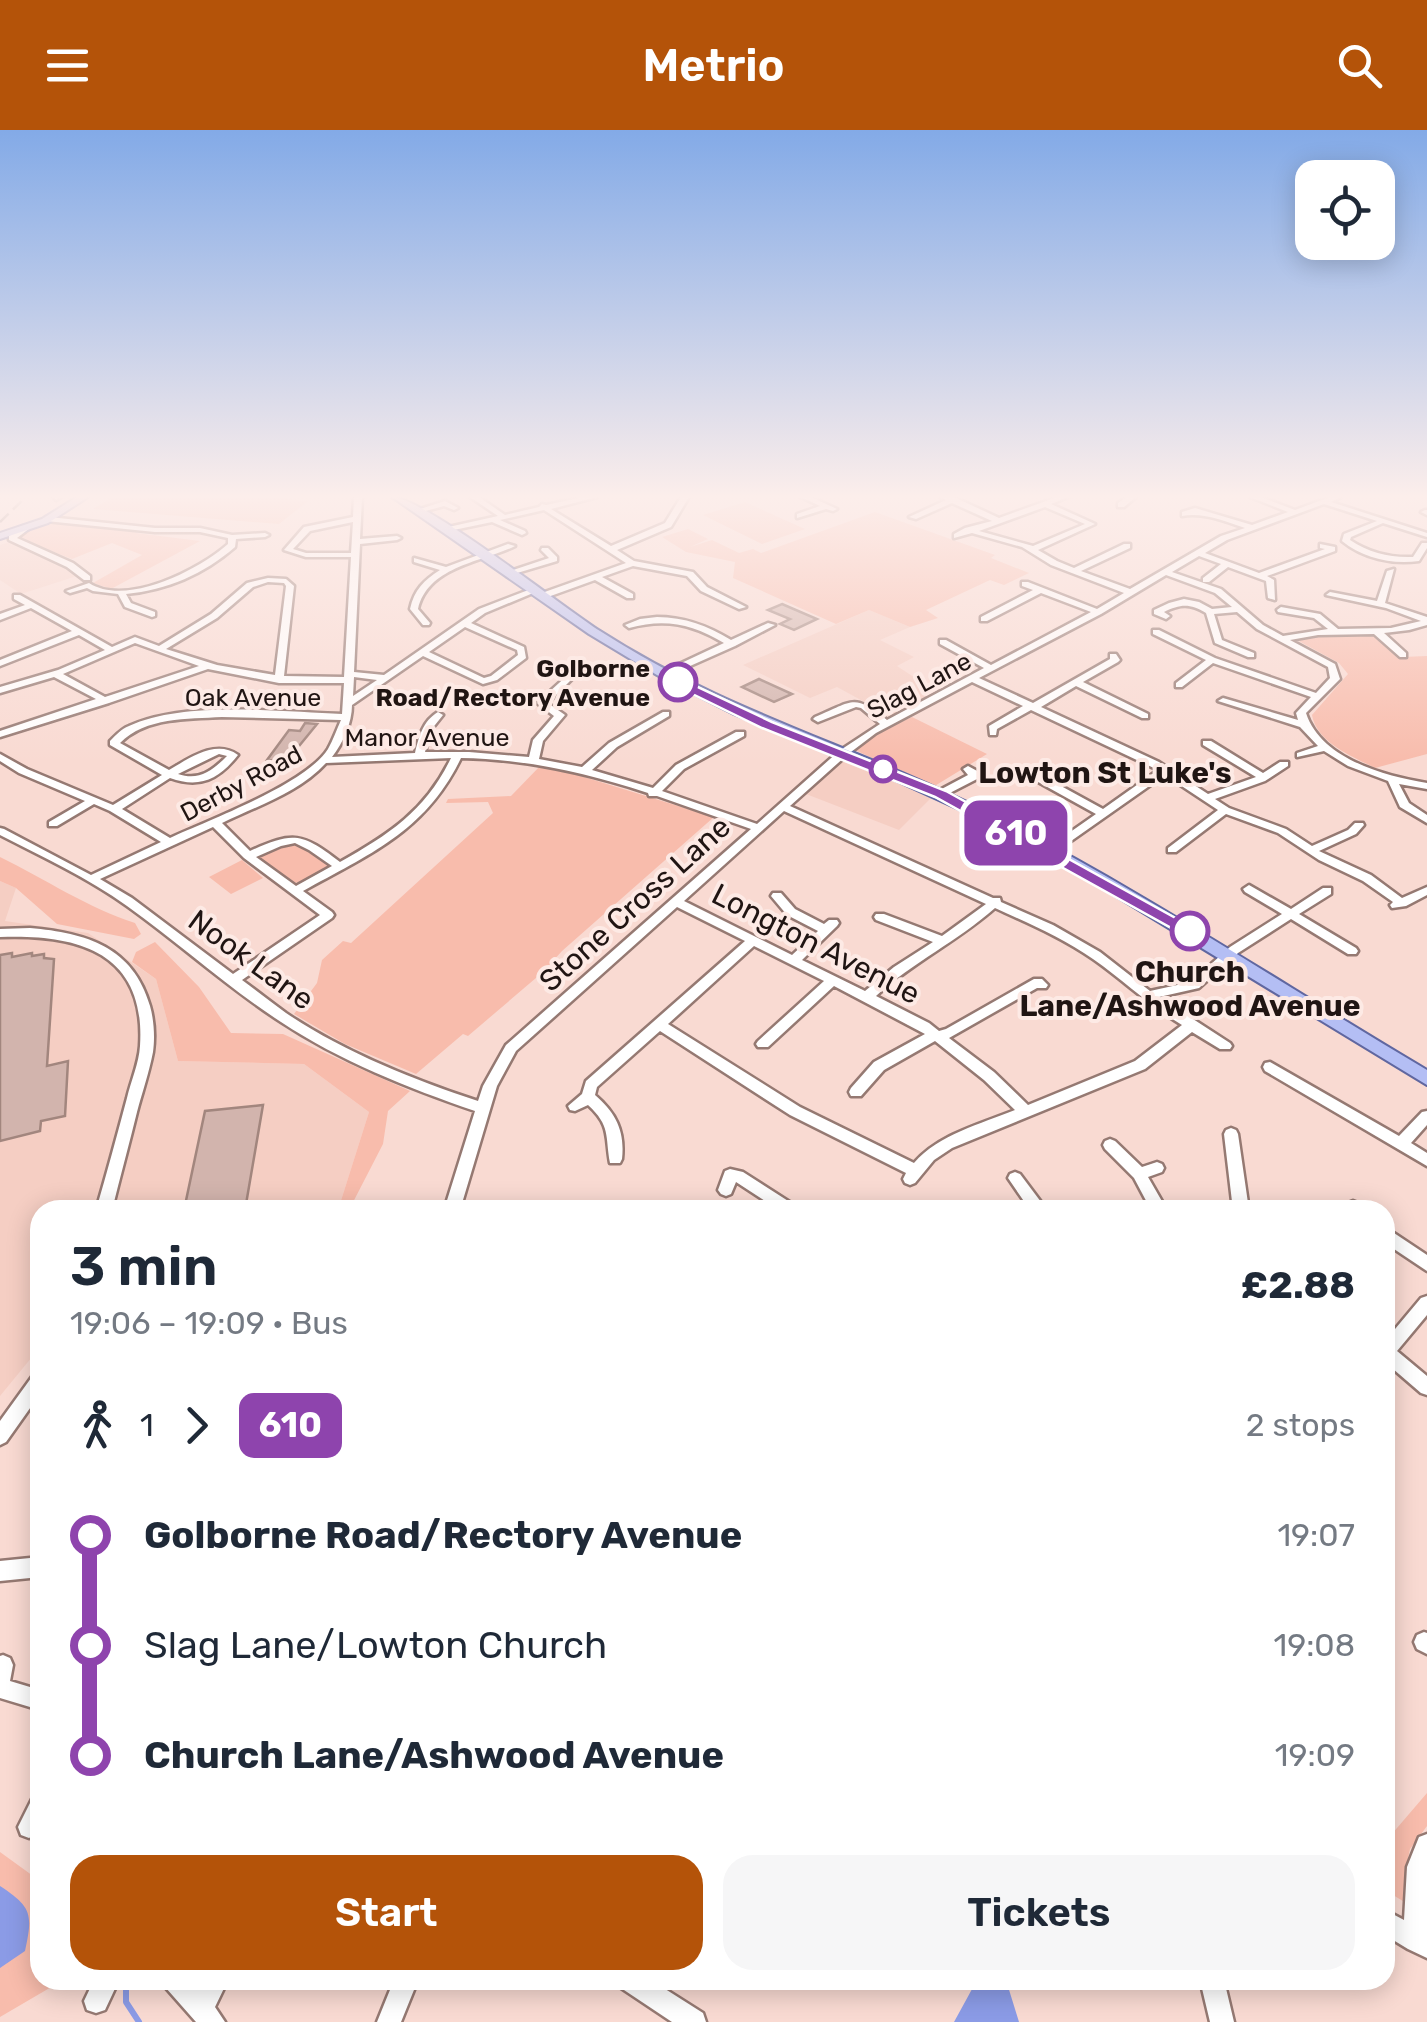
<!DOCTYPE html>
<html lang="en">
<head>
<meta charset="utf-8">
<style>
	body { margin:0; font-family:Rubik,sans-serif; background:#f6f6f7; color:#1f2937; height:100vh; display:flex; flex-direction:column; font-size:38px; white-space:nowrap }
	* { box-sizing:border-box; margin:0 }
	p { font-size:32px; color:#747a83 }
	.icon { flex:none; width:55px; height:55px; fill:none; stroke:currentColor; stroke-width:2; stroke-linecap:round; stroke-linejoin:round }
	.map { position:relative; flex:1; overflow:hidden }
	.drawer { position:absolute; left:30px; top:1070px; width:1365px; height:790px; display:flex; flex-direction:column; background:#fff; border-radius:30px; box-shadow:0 5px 25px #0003 }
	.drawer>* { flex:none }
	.badge { padding:0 20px; border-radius:15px; font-size:35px; line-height:65px }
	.tools { position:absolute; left:1295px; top:30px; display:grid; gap:20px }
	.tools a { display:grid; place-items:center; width:100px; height:100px; border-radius:20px; background:#fff; box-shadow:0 5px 25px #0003; font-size:50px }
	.map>.badge { position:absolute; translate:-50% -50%; box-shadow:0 0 0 5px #fff }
	.legs { display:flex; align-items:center; gap:15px; height:110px; padding:0 40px; font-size:32px }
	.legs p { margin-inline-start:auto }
	.summary { display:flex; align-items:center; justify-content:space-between; height:170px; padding:0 40px }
	h1 { font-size:55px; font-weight:600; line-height:75px }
	.action { display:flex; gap:20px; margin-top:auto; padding:20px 40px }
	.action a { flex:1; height:115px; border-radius:30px; background:#b45309; color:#fff; font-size:40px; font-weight:600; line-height:115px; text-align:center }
	.action a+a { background:#f6f6f7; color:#1f2937 }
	ul { padding:0 40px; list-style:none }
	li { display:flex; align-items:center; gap:35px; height:110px; font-size:38px }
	li i { display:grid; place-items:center; width:15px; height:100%; margin:0 12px; background:currentColor }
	li i::after { content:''; width:25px; height:25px; margin:-12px; border:8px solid; border-radius:50%; background:#fff }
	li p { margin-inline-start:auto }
	li:first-child i { background:linear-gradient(#0000 50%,currentColor 0) }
	li:last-child i { background:linear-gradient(currentColor 50%,#0000 0) }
	header { display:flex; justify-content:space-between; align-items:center; height:130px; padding:0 40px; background:#b45309; color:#fff; font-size:45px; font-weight:600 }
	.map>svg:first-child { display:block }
</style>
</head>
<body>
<header><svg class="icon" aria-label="menu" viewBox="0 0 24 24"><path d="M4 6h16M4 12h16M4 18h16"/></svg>Metrio<svg class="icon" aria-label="search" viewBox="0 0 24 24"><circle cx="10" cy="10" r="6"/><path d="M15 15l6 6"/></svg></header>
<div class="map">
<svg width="1427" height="1892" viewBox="0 0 1427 1892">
	<rect width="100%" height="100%" fill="#f9dad2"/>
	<!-- built -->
	<path fill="#f5cec3" d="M9 412 46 428 80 445 21 464 0 450V415Z
		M869 480 910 497 880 510 914 527 897 536 938 563 892 587 837 557 810 568 743 535Z
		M842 631 874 643 932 667 899 700 806 664Z
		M0 751 16 758 5 791 88 803 156 849 178 931 304 934 369 982 338 1080H40V1227H32L0 1266Z"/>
	<!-- green -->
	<path fill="#f8bcac" d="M112 367H269L308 371 279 394 93 379Z
		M745 372 805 399 762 414 703 385Z
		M875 382 995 425 991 428 1029 443 1004 455 990 450 926 480 938 488 910 497 869 480 836 494 733 448 735 432 686 422 662 407 688 399 708 409 690 417 712 410 739 423 753 419 761 423Z
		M51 390 138 401 136 403 200 411 111 459 93 453 142 425 112 413 72 429 16 408Z
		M1374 504 1403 527 1427 526V624L1375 638C1352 626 1317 613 1312 585L1348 544 1339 533 1295 509 1309 505Z
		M912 587 987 624 933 657 855 620 875 603Z
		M542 634 714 687 562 821 543 842 468 906 463 904 416 944 345 914 294 884 317 853 322 830 343 811 351 813 493 683 488 672 446 673 448 669 511 666Z
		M295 710 331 734 329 739C287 761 293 756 258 728L260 723Z
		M0 727C45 749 88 778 135 793L141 804 134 809 57 794 16 758 0 751Z
		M242 730 263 748 231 764 209 747Z
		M155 812 199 857 231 903 283 904 410 961 388 981 383 1014 349 1080H338L369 982 304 934 178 931 156 849 132 832 136 822Z
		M1427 1663V1696L1410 1719 1404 1748 1406 1773 1385 1760V1712Z
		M0 1722 40 1751V1850H57L53 1856 0 1887Z"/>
	<!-- water -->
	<path fill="#8b9be6" d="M0 1756C32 1777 33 1784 25 1821L0 1838Z
		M977 1850H1006L1019 1892H954Z"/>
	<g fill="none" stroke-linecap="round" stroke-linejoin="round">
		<!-- stream -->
		<path stroke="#8b9be6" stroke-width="6" d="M126 1850V1872L139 1892
			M600 1850 606 1854"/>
	</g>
	<!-- building -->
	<path fill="#d2b4ad" stroke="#a2867e" stroke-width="2.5" d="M782 474 817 489 794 500 780 494 790 489 768 480Z
		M759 549 792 564 774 572 742 557Z
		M305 593 317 594 286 632 267 630 289 600 300 601Z
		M12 823V827L32 823V826L44 824V828L54 829 47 936 68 931 65 986 41 991 40 1001 0 1011V825Z
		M263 975 245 1080H184L205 981Z"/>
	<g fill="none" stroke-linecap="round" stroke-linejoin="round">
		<defs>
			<path id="minor" d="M53 367H61L56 370Z
				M354 367H362L360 409 397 406 401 408 397 410 360 414 354 542 384 545 479 479 531 459 538 461 485 483 471 493 524 517 526 528 497 550 483 554 423 526 352 575C352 593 343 613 332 627L415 623C419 606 423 591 438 582L443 585 431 600 425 622H469L529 627 533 610 554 586 537 573 570 543 573 544V548L548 573 565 585 543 611 539 629 582 637 609 613 663 582H669V586L617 617 592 640 653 658 676 635 736 602H744V606L684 639 662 661 757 694 839 621 880 594 861 578 856 577 818 592 813 589 815 587C852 572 853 562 887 590L984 538 940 514V510H946L991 535 1091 482 1041 463 987 491H981V487L1033 460 1022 456V452H1028L1097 479 1124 463 1051 435 1022 417 972 403 954 408V404L965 398 992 391 952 373 916 389 909 387 946 370 940 367 956 368 999 388 1057 367H1068L1051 374 1095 394 1038 420 1057 431 1074 438 1124 414H1130V418L1081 441 1130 459 1221 406 1245 398C1224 391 1203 382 1182 386V382L1195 378 1252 395 1288 382 1250 367H1261L1295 380 1330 367H1341L1331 372 1427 403V407L1383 393 1351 407 1350 410C1370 423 1390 428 1413 427L1422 413H1427V418L1419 431C1392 435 1363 428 1342 411L1344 404 1377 391 1324 374 1227 410 1205 423 1259 443 1325 419 1320 418V414L1335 417V421L1267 446 1274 450 1275 470 1268 468 1266 451 1228 437 1209 452H1203V448L1221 434 1199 426 1172 442 1221 459 1263 495 1283 506 1328 499 1314 488 1278 482 1277 480 1281 477 1320 484 1338 499 1391 498 1421 491 1386 478 1326 465 1330 462 1377 471 1387 441 1394 439 1385 473 1427 487V495L1409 500 1384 503 1406 523V527H1400L1374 504 1318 505 1290 510 1335 534 1340 549 1306 583C1321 629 1385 646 1427 653V659L1399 654 1409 673 1427 685V693L1400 677 1388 651 1348 636 1324 621 1297 627V623L1318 616 1300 597 1218 571 1223 568 1298 590 1296 583 1311 567 1213 533 1182 557H1176V553L1206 530 1153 504V500H1159L1215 528 1316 563 1330 548 1328 537 1257 499 1237 482 1214 484 1222 510 1254 523V527H1248L1215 513 1206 483C1190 473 1180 474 1164 482L1170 486 1166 489 1154 484V480L1169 473 1184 469 1199 472 1212 479 1232 477 1215 463 1166 445 1101 484 979 548 1033 573 1110 529V524H1116L1120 530 1118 532 1083 552 1148 584V588H1142L1076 556 1041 577 1159 632 1208 664 1256 647 1203 615V611H1211L1263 643 1280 632H1288V636L1265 651 1215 669 1229 678 1286 699 1312 716 1348 700 1355 693H1363L1364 695 1356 704 1319 721 1371 745 1402 768 1427 757V765L1406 776 1392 778 1390 775 1393 772 1363 751 1319 730 1278 703 1226 684 1176 722H1168V718L1218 680 1165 645 1054 723H1046V719L1096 684 1022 643V639H1030L1103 679 1158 640 1031 580 997 599 996 605H990L989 596 1023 576 972 552 876 603 847 625 790 676 993 768H1000L1001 772 1053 795 1100 822 1150 861 1191 852 1230 817 1282 784 1245 762 1243 759 1249 755 1291 779 1323 758H1331V764L1299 784 1356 818 1358 821 1356 824H1348L1291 789 1238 823 1199 858 1159 867 1230 913 1232 916 1230 919H1220L1192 902 1145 939 952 1018 934 1030 915 1053 910 1055 905 1053 903 1049 906 1043 790 985 660 901 597 957 595 965C616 983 625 1001 622 1029L620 1033H610C605 1006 611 996 588 975L575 981 570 980 568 976 582 964 586 951 745 811 677 777 516 921 497 956 460 1080H444L475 981C408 958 340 931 281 892 227 857 179 813 127 776 88 748 43 727 0 705V698L4 699 91 745 161 712 110 681 94 674 57 696H49V692L85 671 19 643 0 631V624L27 639 113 675 162 645 110 615V611C116 605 121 599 129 596 185 570 281 582 342 584L344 553H279L208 539 109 573 0 607V601L96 569 54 547 0 563V557L58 540 105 520 79 505 0 536V530L72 501 31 478 0 490V484L25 475 14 469V465H20L112 517 135 507 159 516 211 484 247 453 268 448 286 449 294 456 284 546 344 547 351 427H306L284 420 304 397 353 387ZM1045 377 1085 394 1033 416 979 401ZM353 392 351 423H306L293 419 310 401ZM268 452 284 453 286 456 275 545 217 535 166 519 217 488 253 457ZM465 497 517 520 518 525 491 546 484 548 429 522ZM135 513 199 536 105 567 63 544ZM354 547 377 550 353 566ZM222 587 341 590C337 599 333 610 328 619 306 654 209 690 170 708L122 679 170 648C200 659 219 649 238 625 216 609 190 628 169 640L120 613C146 587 187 589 222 587ZM219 624 227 626C212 641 199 651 178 644ZM451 628C426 680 390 704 340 732 302 703 294 701 250 721L222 693C257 676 300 662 326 633ZM461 628C526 629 587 643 648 663L649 666H657L751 699 506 915 483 956 478 971C414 950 342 921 286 883 271 872 257 861 242 850L332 788 334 785 332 782 303 761C370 724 426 701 461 628ZM784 681 986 774 942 806 884 784H876L874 787 876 790 933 812 894 837 865 861 802 830 837 796 839 793 837 790H829L824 794 795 779 781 763H773L771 766 787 785 818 801 792 825 684 771ZM213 697 244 728 320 785 233 844 132 768 100 749ZM295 713 309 720 332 736 296 756 256 727 281 716ZM995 778C1028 793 1063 808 1093 829 1123 850 1150 876 1182 895L1135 931 1028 975 994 942 949 908 1037 858H1046L1048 855 1042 849H1034L946 899 939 901 929 893 876 866C913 832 958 811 995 778ZM754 816 824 851 758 911 756 914 758 917H768L834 856 925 904 874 932 851 958 849 962 851 966H861L884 940 935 911 984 950 1015 980C981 994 939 1004 914 1033L800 977 668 894Z
				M470 367H479L505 385 539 377 542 374 546 375 583 367H597L551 379 611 416 665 393 681 367H689L671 397 617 420 634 431 693 442 707 457 746 477 739 479 701 461 687 446 633 436 602 447 633 464V468H627L595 450 545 468H539V464L626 433 544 380 500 390 525 401 526 403 522 405 492 392 444 402V398L498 386Z
				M801 367H811L837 379 833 381 826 379 797 388V384L820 376Z
				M1127 367H1136L1124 377H1118V373Z
				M445 371 458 378 454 380 444 376 418 383 414 381Z
				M1425 380H1427V385L1421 382Z
				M49 387 155 398H200L232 405 265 403 269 405 265 407 236 409 235 417C204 444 167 460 126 464L131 473 155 482V486L152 487 125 477 118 464 93 461 87 458 70 463 66 461 89 453C126 477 199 440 228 414V408L200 402H155L46 391V387Z
				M23 396 30 398 17 408 73 433 90 446V450H84L67 437 9 410V406Z
				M508 414 515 416C483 432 428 436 418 479L430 493 429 495H423L410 479C414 460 424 450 440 440L414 432V428L446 437Z
				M542 418H548L557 427V431L507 446V442L549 428 541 420Z
				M657 487C685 487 708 496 731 510L768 493 775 495 735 516 663 548 660 547V543L724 513C692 494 665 488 629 498L625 495 640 489Z
				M968 636 979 642 977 649 944 666H936V662L968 645 963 639Z
				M30 798C87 803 133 817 150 876 154 890 155 908 153 922 149 943 142 963 137 982 129 1015 120 1047 112 1080H96C107 1043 117 1005 127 968 131 951 139 933 140 916 146 822 78 804 0 807V799Z
				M1270 932 1399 1006 1422 982 1427 981V995L1411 1013 1427 1023V1036L1265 941 1263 937 1265 933Z
				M1231 998 1236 1000 1238 1004 1249 1080H1233L1224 1004 1226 1000Z
				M1110 1009 1115 1011 1142 1037 1157 1032 1162 1034 1164 1038 1162 1042 1148 1047 1167 1080H1151L1134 1048 1105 1019 1103 1015 1105 1011Z
				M730 1039 743 1042 796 1076 799 1080H779L736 1052 731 1064 726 1066 721 1064 718 1060 725 1041Z
				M1015 1042 1020 1044 1047 1080H1030L1008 1048 1010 1044Z
				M1353 1071 1358 1073 1363 1080H1347L1345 1077 1348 1073Z
				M1385 1097 1427 1125V1141L1385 1113Z
				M1427 1166V1185L1397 1221 1427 1246V1265L1421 1263 1385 1232V1211L1421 1168Z
				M40 1242V1264L6 1312 0 1315V1291L34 1244Z
				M40 1427V1447L0 1451V1431Z
				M1424 1502 1427 1503V1524L1417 1519 1414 1512 1417 1505Z
				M3 1525 10 1528 13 1535 10 1551 40 1560V1580L0 1568V1526Z
				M40 1666C40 1681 45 1701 29 1708L21 1705 18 1697 32 1669Z
				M1427 1704V1828L1408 1819 1385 1805V1780L1404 1790 1407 1737 1419 1707Z
				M94 1850H119L105 1880 96 1883 87 1880 84 1871Z
				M162 1850H190L199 1859 203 1850H228L215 1877 225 1892H196L166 1858Z
				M394 1850H418L401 1892H377Z
				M617 1850H651L703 1883 706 1892H672L621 1858Z
				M1200 1850H1224L1234 1892H1210Z"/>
			<path id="major" d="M77 367H88L48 393 0 409V403L42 389Z
				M392 367C423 367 564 478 600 501 724 581 855 616 983 680 1137 757 1280 853 1427 940V955L1088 749 974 686 895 650 734 584 657 545 589 504Z"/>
		</defs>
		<!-- minor casing -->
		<use href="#minor" stroke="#957972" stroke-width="5"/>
		<!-- major casing -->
		<use href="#major" stroke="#6067a0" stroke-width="4"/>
		<!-- minor -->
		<use href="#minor" fill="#fff" fill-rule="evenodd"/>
		<!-- major -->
		<use href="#major" fill="#b4bef4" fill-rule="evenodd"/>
		<!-- rail -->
		<path stroke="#7b6863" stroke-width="2.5" stroke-dasharray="12 6" stroke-linecap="butt" d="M0 392 26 367"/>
	</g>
	<!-- sky -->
	<linearGradient id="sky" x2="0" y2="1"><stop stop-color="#83aae7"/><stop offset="0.58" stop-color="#fceeeb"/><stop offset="1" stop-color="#fceeeb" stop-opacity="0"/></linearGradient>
	<rect width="1427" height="632" fill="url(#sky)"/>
	<!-- line-1 -->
	<path fill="#8e44ad" stroke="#fff" stroke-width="2.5" d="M674 550H683L772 592 946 661 1199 801 1190 807 1184 805 935 667 762 598 674 555Z"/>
	<!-- markers -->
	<g fill="#fff" stroke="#8e44ad" stroke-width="5">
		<circle cx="678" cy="552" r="18"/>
		<circle cx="883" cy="639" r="12"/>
		<circle cx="1190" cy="801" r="18"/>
	</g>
	<g text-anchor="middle" stroke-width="8" stroke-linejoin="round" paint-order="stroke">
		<!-- far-stop labels -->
		<g font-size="25" font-weight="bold" fill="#201513" stroke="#fdeae5" text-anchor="end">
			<text x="650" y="547">Golborne<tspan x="650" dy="29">Road/Rectory Avenue</tspan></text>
		</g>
		<!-- far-street labels -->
		<g font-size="25" fill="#201513" stroke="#fdeae5">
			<text transform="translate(919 555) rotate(-28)" y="9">Slag Lane</text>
			<text x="253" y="576">Oak Avenue</text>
			<text x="427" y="616">Manor Avenue</text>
			<text transform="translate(241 653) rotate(-28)" y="9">Derby Road</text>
		</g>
		<!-- far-quarter labels -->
		<g font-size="30" font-weight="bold" fill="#201513" stroke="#fdeae5">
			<text x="1105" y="653">Lowton St Luke's</text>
		</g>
		<!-- street labels -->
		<g font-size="30" fill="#201513" stroke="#fdeae5">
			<text transform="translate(635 774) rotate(-42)" y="10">Stone Cross Lane</text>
			<text transform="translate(816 814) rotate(27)" y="10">Longton Avenue</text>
			<text transform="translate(251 830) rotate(36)" y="10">Nook Lane</text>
		</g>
		<!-- stop labels -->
		<g font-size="30" font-weight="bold" fill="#201513" stroke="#fdeae5">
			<text x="1190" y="852">Church<tspan x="1190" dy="34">Lane/Ashwood Avenue</tspan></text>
		</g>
	</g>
</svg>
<div class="tools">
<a><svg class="icon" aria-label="locate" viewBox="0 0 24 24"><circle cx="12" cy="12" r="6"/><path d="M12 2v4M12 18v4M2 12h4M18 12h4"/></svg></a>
</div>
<b class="badge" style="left:1016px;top:703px;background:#8e44ad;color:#fff">610</b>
<section class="drawer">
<div class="summary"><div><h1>3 min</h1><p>19:06 – 19:09 · Bus</p></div><b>£2.88</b></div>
<div class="legs"><svg class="icon" aria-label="walk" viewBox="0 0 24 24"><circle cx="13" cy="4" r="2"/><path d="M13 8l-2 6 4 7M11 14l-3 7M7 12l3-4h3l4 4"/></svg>1<svg class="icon" aria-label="forward" viewBox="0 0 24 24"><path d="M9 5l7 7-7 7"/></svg><b class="badge" style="background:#8e44ad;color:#fff">610</b><p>2 stops</p></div>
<ul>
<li><i style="color:#8e44ad"></i><b>Golborne Road/Rectory Avenue</b><p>19:07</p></li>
<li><i style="color:#8e44ad"></i><span>Slag Lane/Lowton Church</span><p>19:08</p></li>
<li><i style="color:#8e44ad"></i><b>Church Lane/Ashwood Avenue</b><p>19:09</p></li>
</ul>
<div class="action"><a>Start</a><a>Tickets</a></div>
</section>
</div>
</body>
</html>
